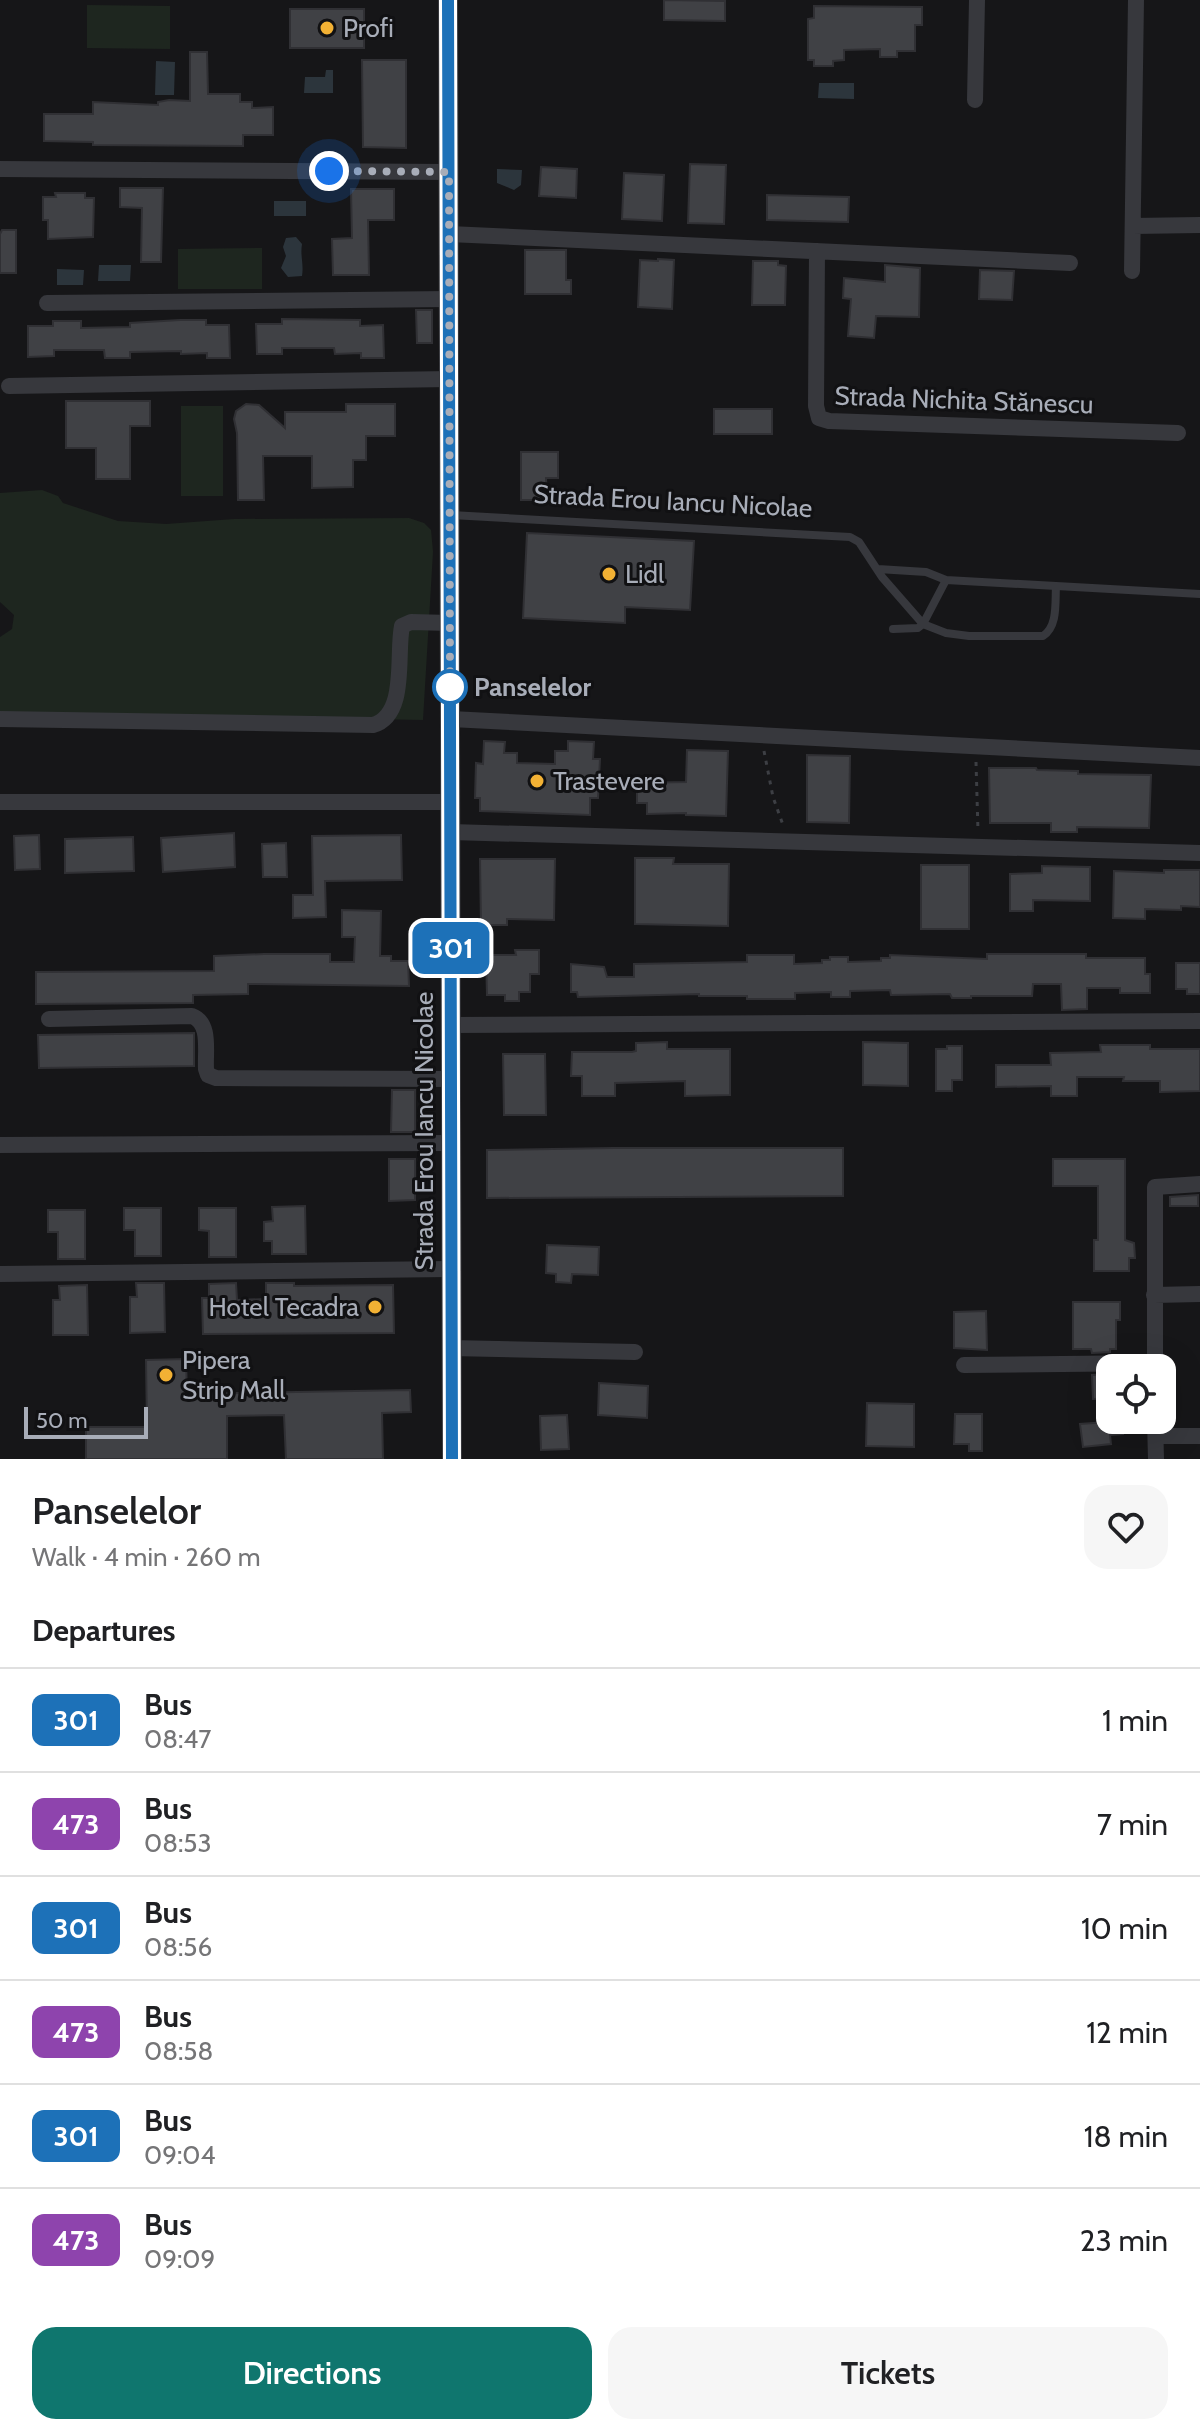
<!DOCTYPE html>
<html lang="en">
<head>
<meta charset="utf-8">
<style>
	body { margin:0; font-family:Cabin,sans-serif; background:#f6f6f6; color:#202124; height:100vh; display:flex; flex-direction:column; font-size:30px; white-space:nowrap }
	* { box-sizing:border-box; margin:0 }
	p { font-size:26px; color:#757577 }
	.icon { flex:none; width:44px; height:44px; fill:none; stroke:currentColor; stroke-width:2; stroke-linecap:round; stroke-linejoin:round }
	.map { position:relative; height:1459px; overflow:hidden }
	.details { display:flex; flex-direction:column; background:#fff; flex:1 }
	.details>* { flex:none }
	.badge { padding:0 16px; border-radius:12px; font-size:28px; line-height:52px }
	.buttons { position:absolute; left:1096px; top:1354px; display:grid; gap:16px }
	.buttons a { display:grid; place-items:center; width:80px; height:80px; border-radius:16px; background:#fff; box-shadow:0 8px 32px #0002; font-size:40px }
	.scale { position:absolute; left:24px; bottom:20px; width:124px; box-sizing:border-box; padding-left:8px; border:4px solid #a8adb8; border-top:0; font-size:22px; line-height:28px; white-space:nowrap; color:#a8adb8; -webkit-text-stroke:6px #111113; paint-order:stroke }
	.you { position:absolute; width:40px; height:40px; margin:-20px; border:6px solid #fff; border-radius:50%; background:#1a73e8; box-shadow:0 0 0 12px #1a73e833 }
	.map>.badge { position:absolute; translate:-50% -50%; box-shadow:0 0 0 4px #fff }
	h2 { padding:0 32px; font-size:30px; line-height:72px }
	.round { display:grid; place-items:center; flex:none; width:84px; height:84px; border-radius:24px; background:#f6f6f6 }
	.overview { display:flex; align-items:center; justify-content:space-between; height:136px; padding:0 32px }
	h1 { font-size:38px; font-weight:600; line-height:60px }
	.button { display:flex; gap:16px; margin-top:auto; padding:16px 32px }
	.button a { flex:1; height:92px; border-radius:24px; background:#0f766e; color:#fff; font-size:32px; font-weight:600; line-height:92px; text-align:center }
	.button a+a { background:#f6f6f6; color:#202124 }
	ul { padding:0; list-style:none }
	li { display:flex; align-items:center; gap:24px; height:104px; padding:0 32px; border-top:2px solid #e0e0e0 }
	li div { flex:1 }
	li b { display:block; font-size:30px }
	li em { font-style:normal }
	li .badge { min-width:88px; font-weight:700; text-align:center }
	.map>svg:first-child { display:block }
</style>
</head>
<body>
<div class="map">
<svg width="1200" height="1459" viewBox="0 0 1200 1459">
	<rect width="100%" height="100%" fill="#161618"/>
	<!-- green -->
	<path fill="#1e261f" d="M87 5 170 6V49L87 48Z
		M262 248V289H178V249Z
		M181 406H223V496H181Z
		M42 490 58 496 63 503 118 521 166 524 234 519 409 518 424 523 431 530 433 552 423 720 0 712V637L12 629 14 615 0 602V493Z"/>
	<!-- water -->
	<path fill="#2c353c" d="M156 61 175 62 174 95H155Z
		M326 70H333V93H304L305 77H325Z
		M819 83H854V99L818 98Z
		M497 169 522 170 521 185 514 190 497 183Z
		M274 201H306V216H274Z
		M296 237 302 244C300 256 304 264 302 276L288 277 281 268 286 256 283 247 286 238Z
		M99 265H131L130 281H98Z
		M57 269 84 270 83 285H57Z"/>
	<!-- building -->
	<path fill="#404145" stroke="#303034" stroke-width="2" d="M664 0 725 1V21L664 20Z
		M814 6 922 7V25H915V51H897V57H880V49L844 50V60L833 61V66H814V60H808V19L814 18Z
		M290 9H364V48H290Z
		M190 52H207L208 94H240V102H252V108L273 107V135H243V146L93 145V142L44 141V114H93V102L158 105V102L169 100 190 101Z
		M362 60H406V148L363 147Z
		M690 164 726 165 724 224 688 223Z
		M541 167 577 169 576 198 539 196Z
		M624 173 664 175 662 221 622 219Z
		M120 188H163L161 262H141L142 208 120 207Z
		M351 189H394V220H368L369 275H333L332 239 352 238Z
		M55 193H85V198H94L93 237 48 239V220H43V197H56Z
		M767 195 849 197 848 222 767 220Z
		M2 230H16V273H0V234Z
		M525 250H566V280H571V294H525Z
		M658 259 674 260 672 309 638 307 640 260 658 261Z
		M753 261H778V265L786 266 785 305H752Z
		M885 265 920 268 919 317 876 316 874 338 848 336 851 299 843 298 844 278 885 282Z
		M980 270 1014 271 1012 300 979 299Z
		M416 310H432V343H417Z
		M282 319 360 320V326L383 325 384 358H361V353L335 354 334 348H282V354H257L256 324H282Z
		M180 320H206V325H229L230 358H207V353L181 354V351L130 352V358H105L104 350H54V356L28 357V326H53V321H81V328L130 327V323Z
		M66 401H150V426H130V479H96V448H66Z
		M246 404 259 405 285 428V412H346V404H395V436H366V460H353V487L312 488V456H263L264 500H238L237 433 234 419 236 411Z
		M714 409H772V434H714Z
		M521 452H558V478H546L547 500H521Z
		M527 533 694 541 690 610 625 607V623L523 618Z
		M484 741 505 742 504 753H517V763L555 764V751H568V741L594 742 593 759H600L598 798H590V815L480 811V798H475L476 763 483 764Z
		M687 750 728 751 726 816 686 815V813L647 814V803H637V783L686 782Z
		M807 755 850 756 849 823 807 822Z
		M989 768H1036L1037 770 1078 771V774L1151 775 1149 828 1077 827V832H1051V823H990Z
		M234 833 235 867 163 872 161 838Z
		M39 835 40 869 15 870 14 836Z
		M401 835 402 880 325 881 326 917 293 918V895H313L312 836Z
		M133 837 134 871 65 873V839Z
		M286 843 287 877H263L262 844Z
		M635 858H674L673 864H729L728 926 635 924Z
		M480 859H555L554 920 507 919V925H481Z
		M921 865H969V929H921Z
		M1042 866 1090 867V901L1033 900V911H1010V874L1042 873Z
		M1164 870H1200V907L1181 906V910L1145 909V919L1113 918 1114 871 1164 873Z
		M342 910 381 911 380 956H391V961H408L409 986 248 984V994L193 995V1003L36 1004V972L214 971V956L264 954H330V962H354L355 937H342Z
		M515 950H539V974H530V992H519V1001H505V995H487L486 955H516Z
		M987 954H1086V958H1145V974H1150V993H1120V988H1087V1009L1062 1010 1061 984H1033L1032 996H971V998H952L950 994 891 995 890 990 850 991V997H831V992L795 993V999H747V996H699V994L578 997 577 992H571V964L604 967 607 977H634V964L747 962V955H794V964L822 963V960H830V957H848V962L881 961V958H890V955L987 959Z
		M1176 963H1200V994H1187V989H1176Z
		M194 1033V1066L39 1068 38 1035Z
		M667 1042V1049H730V1095L685 1096V1081L615 1083V1096H582V1076H571L572 1052H632L636 1051V1043Z
		M863 1042 908 1043V1086L863 1085Z
		M1100 1045H1150V1049H1200V1091L1160 1092V1081H1123L1124 1077H1077V1096H1051V1086L996 1087V1065H1051L1050 1053 1101 1052Z
		M947 1046H962V1080H952V1091H936V1049H947Z
		M503 1054H545L546 1115H504Z
		M392 1090H415V1132H391Z
		M613 1148H843V1196L487 1198V1150Z
		M389 1159H415V1200L389 1201Z
		M1053 1159H1125V1240L1134 1243 1135 1258H1129V1271H1094V1240H1098V1186H1053Z
		M1198 1195V1206H1170V1197Z
		M305 1206 306 1254H272V1241H264V1222L273 1221 272 1207Z
		M124 1208H161V1256H135V1230H124Z
		M199 1208H236V1257H209V1231L199 1230Z
		M48 1210H85V1259H58V1232H48Z
		M547 1245 599 1247 598 1275 572 1274 571 1283 556 1282V1274L546 1273Z
		M136 1283H164L165 1332 130 1333V1297H137Z
		M236 1283 237 1300 266 1299V1283H294V1286L393 1285 394 1333 203 1334 202 1298H209V1284Z
		M87 1285 88 1335H53V1300H60L59 1286Z
		M1073 1302H1120V1320H1116V1349H1110V1352L1092 1353 1091 1349H1073Z
		M986 1311 987 1350 954 1348V1312Z
		M186 1359 187 1394 410 1390 411 1412 382 1413 383 1459H286L284 1415 227 1416V1459H86V1427H147L146 1360Z
		M1110 1374V1398L1093 1399 1092 1375Z
		M599 1383 648 1386 647 1418 598 1415Z
		M867 1403 914 1404V1447L866 1446Z
		M955 1414H982V1451H969V1444H954Z
		M567 1415 569 1449 541 1450 540 1416Z
		M1121 1421 1123 1434 1110 1435 1111 1444 1083 1447 1080 1424Z"/>
	<g fill="none" stroke-linecap="round" stroke-linejoin="round">
		<!-- path -->
		<path stroke="#3d3f44" stroke-width="3" stroke-dasharray="4 6" stroke-linecap="butt" d="M764 751 773 797 783 825
			M976 762 978 831"/>
		<!-- service -->
		<path stroke="#37383d" stroke-width="8" d="M451 515 850 537 859 542 882 577 923 624 946 633 969 636H1043C1058 626 1055 603 1056 586
			M878 569 926 572 946 580 1200 594
			M893 629 918 628 923 624 946 580"/>
		<!-- minor -->
		<path stroke="#37383d" stroke-width="16" d="M975 100 977 0
			M0 169 449 172
			M1133 226 1200 225
			M449 234 1070 263
			M817 251 816 406 819 418 829 421 1178 433
			M1132 271 1136 0
			M47 303 449 299
			M9 386 450 379
			M0 719 373 725C408 715 396 654 402 626L411 622 450 623
			M451 719 1200 758
			M0 802H450
			M451 832 1200 853
			M49 1019 192 1016C211 1023 205 1051 206 1069L208 1075 216 1078 450 1079
			M450 1025 1200 1021
			M0 1145 450 1143
			M0 1274 450 1269
			M1154 1295 1200 1294
			M450 1348 635 1352
			M964 1365 1155 1363
			M1155 1368V1187L1200 1184
			M1155 1420 1156 1459
			M1156 1436H1200"/>
		<!-- tertiary -->
		<path stroke="#37383d" stroke-width="20" d="M448 0 452 1459"/>
	</g>
	<g fill="none" stroke-linecap="round" stroke-linejoin="round">
		<defs>
			<path id="line" d="M448 0 452 1459"/>
		</defs>
		<!-- line casing -->
		<use href="#line" stroke="#fff" stroke-width="18"/>
		<!-- line -->
		<use href="#line" stroke="#1d71b8" stroke-width="12"/>
		<!-- walk -->
		<path stroke="#a8adb8" stroke-width="8" stroke-dasharray="0 14.4" d="M329 171 449 172 450 687"/>
	</g>
	<!-- markers -->
	<g fill="#f2b134" stroke="#111113" stroke-width="3">
		<circle cx="327" cy="28" r="8"/>
		<circle cx="609" cy="574" r="8"/>
		<circle cx="537" cy="781" r="8"/>
		<circle cx="375" cy="1307" r="8"/>
		<circle cx="166" cy="1375" r="8"/>
	</g>
	<circle fill="#fff" stroke="#1d71b8" stroke-width="4" cx="450" cy="687" r="16"/>
	<g text-anchor="middle" stroke-width="6" stroke-linejoin="round" paint-order="stroke">
		<!-- poi labels -->
		<g font-size="26" fill="#a8adb8" stroke="#111113" text-anchor="start">
			<text x="343" y="37">Profi</text>
			<text x="625" y="583">Lidl</text>
			<text x="553" y="790">Trastevere</text>
			<text x="359" y="1316" text-anchor="end">Hotel Tecadra</text>
			<text x="182" y="1369">Pipera<tspan x="182" dy="30">Strip Mall</tspan></text>
		</g>
		<!-- street labels -->
		<g font-size="26" fill="#a8adb8" stroke="#111113">
			<text transform="translate(964 400) rotate(2)" y="9">Strada Nichita Stănescu</text>
			<text transform="translate(673 501) rotate(3)" y="9">Strada Erou Iancu Nicolae</text>
			<text transform="translate(424 1131) rotate(-90)" y="9">Strada Erou Iancu Nicolae</text>
		</g>
		<!-- stop labels -->
		<g font-size="26" font-weight="bold" fill="#a8adb8" stroke="#111113" text-anchor="start">
			<text x="474" y="696">Panselelor</text>
		</g>
	</g>
</svg>
<div class="buttons">
<a><svg class="icon" aria-label="locate" viewBox="0 0 24 24"><circle cx="12" cy="12" r="6"/><path d="M12 2v4M12 18v4M2 12h4M18 12h4"/></svg></a>
</div>
<div class="scale">50 m</div>
<div class="you" style="left:329px;top:171px"></div>
<b class="badge" style="left:451px;top:948px;background:#1d71b8;color:#fff">301</b>
</div>
<section class="details">
<div class="overview"><div><h1>Panselelor</h1><p>Walk · 4 min · 260 m</p></div><a class="round"><svg class="icon" aria-label="heart" viewBox="0 0 24 24"><path d="M12 20l-8-8c-3-5 5-10 8-4 3-6 11-1 8 4z"/></svg></a></div>
<h2>Departures</h2>
<ul>
<li><span class="badge" style="background:#1d71b8;color:#fff">301</span><div><b>Bus</b><p>08:47</p></div><em>1 min</em></li>
<li><span class="badge" style="background:#8e44ad;color:#fff">473</span><div><b>Bus</b><p>08:53</p></div><em>7 min</em></li>
<li><span class="badge" style="background:#1d71b8;color:#fff">301</span><div><b>Bus</b><p>08:56</p></div><em>10 min</em></li>
<li><span class="badge" style="background:#8e44ad;color:#fff">473</span><div><b>Bus</b><p>08:58</p></div><em>12 min</em></li>
<li><span class="badge" style="background:#1d71b8;color:#fff">301</span><div><b>Bus</b><p>09:04</p></div><em>18 min</em></li>
<li><span class="badge" style="background:#8e44ad;color:#fff">473</span><div><b>Bus</b><p>09:09</p></div><em>23 min</em></li>
</ul>
<div class="button"><a>Directions</a><a>Tickets</a></div>
</section>
</body>
</html>
